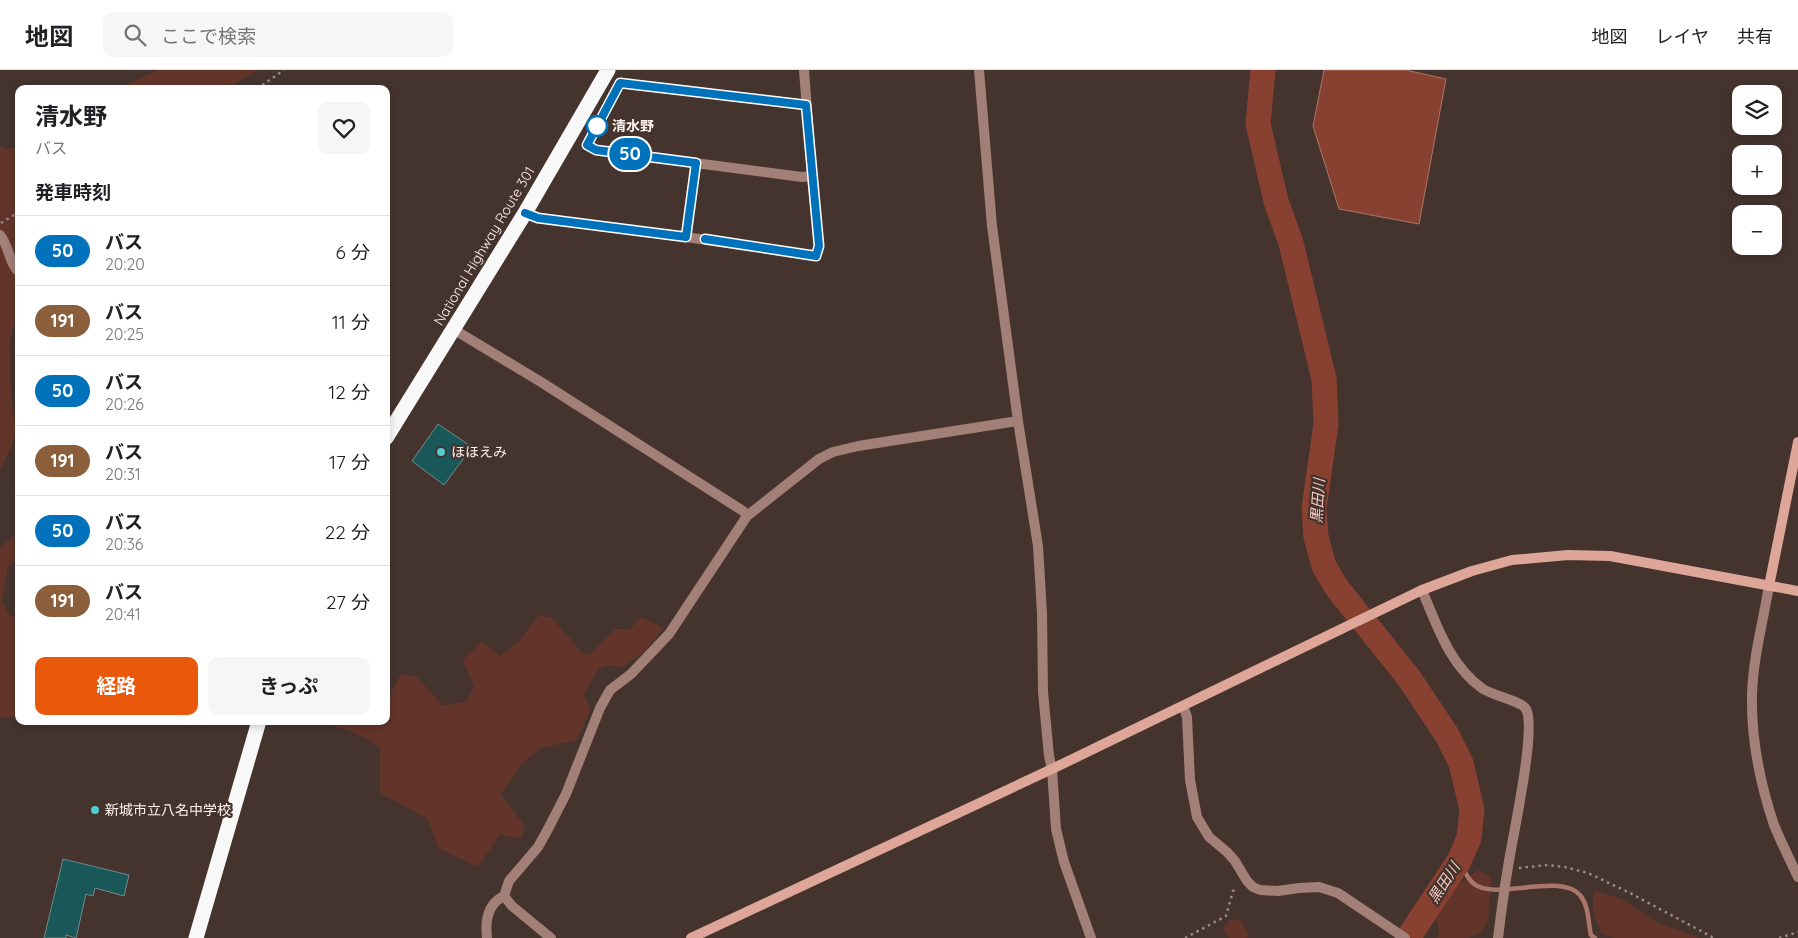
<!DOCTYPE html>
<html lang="ja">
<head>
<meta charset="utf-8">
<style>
	body { margin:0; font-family:Quicksand,"Noto Sans JP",sans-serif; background:#f6f6f6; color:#202124; height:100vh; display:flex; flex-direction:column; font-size:19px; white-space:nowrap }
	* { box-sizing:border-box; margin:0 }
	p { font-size:16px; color:#757577 }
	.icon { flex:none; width:28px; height:28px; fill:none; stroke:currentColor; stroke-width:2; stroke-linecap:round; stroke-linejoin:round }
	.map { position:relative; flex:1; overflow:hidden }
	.side { position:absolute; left:15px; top:15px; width:375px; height:640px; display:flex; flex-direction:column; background:#fff; border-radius:10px; box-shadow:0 2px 8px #0003 }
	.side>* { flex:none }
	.badge { padding:0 10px; border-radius:16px; font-size:18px; line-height:32px }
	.tools { position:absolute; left:1732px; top:15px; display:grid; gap:10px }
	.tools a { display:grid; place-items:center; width:50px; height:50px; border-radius:10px; background:#fff; box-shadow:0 2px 8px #0003; font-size:25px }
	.map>.badge { position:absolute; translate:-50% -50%; box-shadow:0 0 0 2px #fff }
	h2 { padding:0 20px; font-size:19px; line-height:45px }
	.round { display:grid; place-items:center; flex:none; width:52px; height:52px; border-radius:10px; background:#f6f6f6 }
	.head { display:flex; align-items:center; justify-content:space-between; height:85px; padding:0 20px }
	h1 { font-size:24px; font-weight:700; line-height:38px }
	.primary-button { display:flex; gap:10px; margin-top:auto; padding:10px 20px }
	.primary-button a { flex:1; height:58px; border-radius:10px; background:#ea580c; color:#fff; font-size:20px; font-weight:700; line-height:58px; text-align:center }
	.primary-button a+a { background:#f6f6f6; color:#202124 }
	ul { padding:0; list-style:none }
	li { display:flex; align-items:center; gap:15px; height:70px; padding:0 20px; border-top:1px solid #e0e0e0 }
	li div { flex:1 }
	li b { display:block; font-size:19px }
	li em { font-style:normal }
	li .badge { min-width:55px; font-weight:700; text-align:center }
	header { display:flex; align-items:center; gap:30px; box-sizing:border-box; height:70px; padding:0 25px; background:#fff; border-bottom:1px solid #e0e0e0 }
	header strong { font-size:24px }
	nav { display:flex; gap:28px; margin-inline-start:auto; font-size:18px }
	.search { width:350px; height:45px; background:#f6f6f6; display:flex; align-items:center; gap:12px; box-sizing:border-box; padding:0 18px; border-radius:10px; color:#757577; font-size:19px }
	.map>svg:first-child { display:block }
</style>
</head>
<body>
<header>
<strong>地図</strong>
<div class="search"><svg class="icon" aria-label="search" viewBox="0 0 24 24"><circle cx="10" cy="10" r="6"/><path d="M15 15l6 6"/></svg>ここで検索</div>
<nav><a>地図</a><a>レイヤ</a><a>共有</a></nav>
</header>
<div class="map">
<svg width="1798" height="868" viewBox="0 0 1798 868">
	<rect width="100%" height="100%" fill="#45332e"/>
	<!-- green -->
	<path fill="#63352a" d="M158 0H258L226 19H118Z
		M0 75 4 79 19 77V240L10 271 11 324 17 364 0 400Z
		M19 462V488L8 497 2 532 10 545 19 547V646L0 648V477Z
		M539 545 552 548 582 583 589 585 616 559H630L641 547 664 558 645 581 621 598 609 595 599 598 584 624 591 639 577 670 541 678 521 694 501 725 525 756 521 769 500 764 478 797 438 778 428 749 380 723V677L366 668 326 652 386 651V630L401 604 416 606 443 636 467 631 474 616 463 590 482 571 500 586 520 570Z
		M1478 800 1491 807 1488 851 1481 863 1468 868H1437L1439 861 1436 843 1450 820Z
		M1594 821 1622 829 1658 853 1700 868H1615L1602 864C1595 849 1591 837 1594 821Z
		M1233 849 1240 850 1249 865 1247 868H1229L1223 859 1226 854Z"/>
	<!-- water -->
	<path fill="#884131" stroke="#ab766a" d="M1324 0H1406L1446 9 1419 154 1339 139 1313 56Z"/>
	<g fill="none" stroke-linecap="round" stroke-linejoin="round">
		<!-- stream -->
		<path stroke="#ab766a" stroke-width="4.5" d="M1459 791C1463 799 1467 808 1474 814 1496 831 1559 802 1580 825 1589 836 1588 852 1591 865L1595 868"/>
		<!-- river -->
		<path stroke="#884131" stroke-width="25" d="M1263 0 1258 54 1276 131 1291 173 1324 309 1326 354 1314 438 1316 467 1324 496 1337 518 1409 608 1447 665 1461 693 1472 740 1469 768 1459 791 1408 868"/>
	</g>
	<!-- building -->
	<path fill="#1a5759" stroke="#718a8a" d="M438 354 472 377 444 415 412 391Z
		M63 789 129 805 124 826 95 818 93 826 86 824 76 868 66 865V868H44Z"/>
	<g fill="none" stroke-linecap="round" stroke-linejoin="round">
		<!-- path -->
		<path stroke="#998a86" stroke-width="2.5" stroke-dasharray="2.5 4" stroke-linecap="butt" d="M257 19 284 0
			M1 153 19 142
			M1519 798 1548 795 1565 797 1588 803 1630 823 1714 868
			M1185 868 1226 846 1233 821 1237 817
			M1779 868 1798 862"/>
		<!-- street -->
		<path stroke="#a27f77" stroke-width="10" d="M979 0 992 156 1018 351 1038 476 1042 543 1043 622 1049 686 1052 699 1056 759 1064 792 1091 868
			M806 35 620 13 587 75 596 80 802 107 812 106
			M525 143 538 148 686 167 816 186 819 176 812 106 804 0
			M0 165C9 175 9 194 19 202
			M686 167 696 93
			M453 259 541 312 743 441 747 446
			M1769 516C1763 552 1753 588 1752 625 1751 668 1760 713 1774 755 1781 772 1790 790 1798 807
			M1422 520C1437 556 1450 596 1483 619 1492 625 1523 632 1526 639 1537 659 1512 769 1508 797 1504 820 1501 844 1498 868
			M1183 636 1187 647 1190 710 1197 747 1209 767 1227 782 1235 791 1247 811 1253 817 1260 820 1278 821 1299 818 1319 817 1338 823 1405 868
			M487 868C485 851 487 834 504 826
			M551 868 512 836 504 826 509 811 538 777 548 759 566 724 600 638 610 620 631 604 669 564 747 446 819 389 833 382 858 376 1018 351"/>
		<!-- secondary -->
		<path stroke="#dea699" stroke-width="10" d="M1769 516 1798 372
			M691 868 1052 699 1422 520 1472 501 1512 490 1568 485 1610 486 1798 521"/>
		<!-- highway -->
		<path stroke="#f8f8f8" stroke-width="15" d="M386 368 525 143 608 0
			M196 868 259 651"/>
	</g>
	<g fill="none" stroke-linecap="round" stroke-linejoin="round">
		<defs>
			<path id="line" d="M525 143 538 148 686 167 696 93 596 80 587 75 620 13 806 35 819 176 816 186 705 169"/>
		</defs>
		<!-- line casing -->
		<use href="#line" stroke="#fff" stroke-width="11"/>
		<!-- line -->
		<use href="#line" stroke="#0072bc" stroke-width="8"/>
	</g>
	<!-- markers -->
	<circle fill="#fff" stroke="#0072bc" stroke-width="2.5" cx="597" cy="56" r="10"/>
	<g fill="#51ccd1" stroke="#45332e" stroke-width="2">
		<circle cx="441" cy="382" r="5"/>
		<circle cx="95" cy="740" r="5"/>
	</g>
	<g text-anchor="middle" stroke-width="4.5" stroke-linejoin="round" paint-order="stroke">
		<!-- stop labels -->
		<g font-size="14" font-weight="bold" fill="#fef2ef" stroke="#45332e" text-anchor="start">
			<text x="612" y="61">清水野</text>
		</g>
		<!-- street labels -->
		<g font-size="14" fill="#fef2ef" stroke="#45332e">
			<text transform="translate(484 176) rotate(-59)" y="5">National Highway Route 301</text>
		</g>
		<!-- poi labels -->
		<g font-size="14" fill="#fef2ef" stroke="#45332e" text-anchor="start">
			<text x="451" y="387">ほほえみ</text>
			<text x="105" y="745">新城市立八名中学校</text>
		</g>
		<!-- water labels -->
		<g font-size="15" font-style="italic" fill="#f5c9be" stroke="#45332e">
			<text transform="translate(1318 431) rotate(-86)" y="5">黒田川</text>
			<text transform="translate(1444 813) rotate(-57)" y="5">黒田川</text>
		</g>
	</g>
</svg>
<div class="tools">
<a><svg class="icon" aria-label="layers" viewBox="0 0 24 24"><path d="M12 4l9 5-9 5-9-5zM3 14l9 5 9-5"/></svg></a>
<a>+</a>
<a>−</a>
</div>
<b class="badge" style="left:630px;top:84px;background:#0072bc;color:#fff">50</b>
<section class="side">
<div class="head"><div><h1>清水野</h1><p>バス</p></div><a class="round"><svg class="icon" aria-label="heart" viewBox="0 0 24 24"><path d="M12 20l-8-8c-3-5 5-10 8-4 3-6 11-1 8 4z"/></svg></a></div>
<h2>発車時刻</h2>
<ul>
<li><span class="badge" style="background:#0072bc;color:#fff">50</span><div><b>バス</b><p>20:20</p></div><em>6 分</em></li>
<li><span class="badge" style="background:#8b5e3c;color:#fff">191</span><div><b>バス</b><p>20:25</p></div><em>11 分</em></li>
<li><span class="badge" style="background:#0072bc;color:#fff">50</span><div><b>バス</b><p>20:26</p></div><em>12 分</em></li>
<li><span class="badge" style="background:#8b5e3c;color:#fff">191</span><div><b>バス</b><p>20:31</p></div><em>17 分</em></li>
<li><span class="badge" style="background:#0072bc;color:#fff">50</span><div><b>バス</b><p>20:36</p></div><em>22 分</em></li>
<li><span class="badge" style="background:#8b5e3c;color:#fff">191</span><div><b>バス</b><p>20:41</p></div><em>27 分</em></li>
</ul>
<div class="primary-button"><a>経路</a><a>きっぷ</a></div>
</section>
</div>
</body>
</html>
